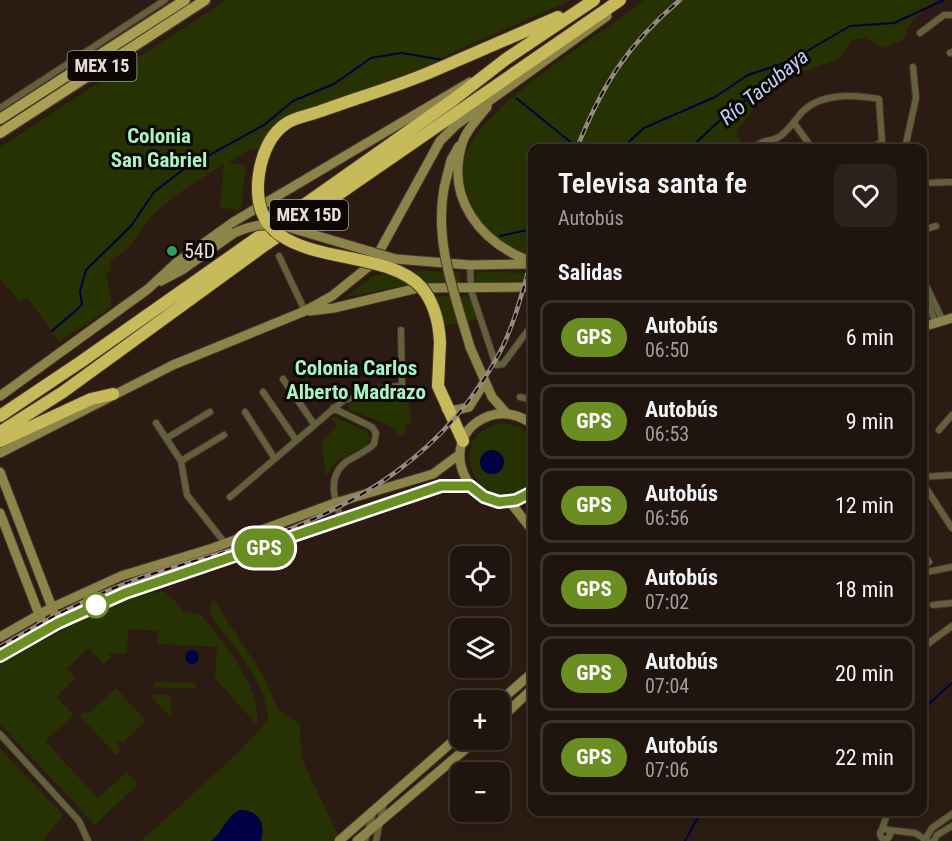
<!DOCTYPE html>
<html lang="es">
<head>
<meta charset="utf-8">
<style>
	body { margin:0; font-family:"Roboto Condensed",sans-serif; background:#2d211c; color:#f1f3f6; height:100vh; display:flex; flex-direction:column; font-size:22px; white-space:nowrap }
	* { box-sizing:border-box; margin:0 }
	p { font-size:20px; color:#a29e9e }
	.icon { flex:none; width:33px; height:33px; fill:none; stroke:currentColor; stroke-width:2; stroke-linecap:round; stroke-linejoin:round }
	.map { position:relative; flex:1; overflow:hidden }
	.drawer { position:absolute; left:528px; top:144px; width:399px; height:672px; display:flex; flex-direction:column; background:#20140e; border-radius:12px; box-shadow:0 3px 9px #0003,0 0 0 2px #3d332e }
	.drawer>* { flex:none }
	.badge { padding:0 12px; border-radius:20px; font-size:21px; line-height:39px }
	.fabs { position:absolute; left:450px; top:546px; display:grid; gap:12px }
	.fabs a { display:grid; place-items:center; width:60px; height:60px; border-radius:12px; background:#20140e; box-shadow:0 3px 9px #0003,0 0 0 2px #3d332e; font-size:30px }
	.map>.badge { position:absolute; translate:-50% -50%; box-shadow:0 0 0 3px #fff }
	h2 { padding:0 30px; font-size:22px; line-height:54px }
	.round { display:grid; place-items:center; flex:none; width:63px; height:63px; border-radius:12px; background:#2d211c }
	.overview { display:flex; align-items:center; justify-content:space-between; height:102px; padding:0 30px }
	h1 { font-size:28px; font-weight:600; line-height:45px }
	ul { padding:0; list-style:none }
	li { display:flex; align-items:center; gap:18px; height:75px; margin:0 12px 9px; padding:0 18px; border:3px solid #3d332e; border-radius:12px }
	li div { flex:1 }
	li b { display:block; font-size:22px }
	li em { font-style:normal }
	li .badge { min-width:66px; font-weight:700; text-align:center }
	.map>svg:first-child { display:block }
</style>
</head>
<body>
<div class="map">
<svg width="952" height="841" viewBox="0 0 952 841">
	<rect width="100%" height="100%" fill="#2b1b12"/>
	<!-- green -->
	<path fill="#273202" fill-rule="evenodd" d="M227 0H572L453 52 424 68 291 114 274 126 258 150 252 148 228 163 246 165 241 210 220 208 224 164C201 178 179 192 158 210 140 226 133 253 110 259L111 271 106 273 112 307 59 342 27 297 19 301 0 279V147Z
		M645 0H936L912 21 902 41 882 48 865 38 852 40 839 59 784 79 768 90 735 133 746 148H532V257C504 249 485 233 472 207 464 189 460 168 468 149 488 102 601 34 645 0Z
		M400 269 461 273 460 283 424 282 345 297 374 276Z
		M478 272 532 273V280L474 283Z
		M446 296 470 297 479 320 441 326 423 298Z
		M382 392 407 394 412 423H407L405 435 400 436 393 427 348 409V404Z
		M334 417 367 431 370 439 366 446 337 460 326 476 322 442 337 425 331 418Z
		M504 423 520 427 532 437V482C486 531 433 433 504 423ZM488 451 498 452 503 457V468L498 473 484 471 481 468 483 455Z
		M164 591 181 607 183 612 200 614C220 637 265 692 256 724L215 678 217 647 158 644V631L128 629 127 653H108L112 657 104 664 89 648 67 669 75 678 56 697 74 715 45 741 98 798 126 772 138 784 95 825 0 724V663L122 599Z
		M213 599 264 676 278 710 300 724 301 757 338 835 331 841H141L240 751 268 720C266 681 235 649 213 619L210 608Z
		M155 682 196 683V689L155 687Z
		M116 688 146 721 123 743 120 740 116 743 122 750 116 755 80 716 85 711 88 714Z
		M150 695H171V718L168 715Z
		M0 748 63 815 43 841H0Z"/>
	<!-- water -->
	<path fill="#000243" d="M480 462a12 12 0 1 1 24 0a12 12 0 1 1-24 0Z
		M185 657a7 7 0 1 1 14 0a7 7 0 1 1-14 0Z
		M240 810C259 810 266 823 261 841H211C223 832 226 816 240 810Z"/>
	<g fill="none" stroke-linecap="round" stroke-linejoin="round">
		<!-- stream -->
		<path stroke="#000243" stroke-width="2" d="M516 98 578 148
			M622 148 644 128 715 97 748 75 787 62
			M690 148 728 113 753 95 789 62 814 47 850 26 894 23 944 0
			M500 236 532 229
			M52 331 82 305 80 291 86 270 131 226 154 192 184 169 264 125 293 101 334 84 371 58 401 53 443 60
			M922 710 952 683
			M685 841 701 812"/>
		<defs>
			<path id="street" d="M920 33 944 15H952
				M950 53 952 52
				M0 108 165 0
				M794 123 812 148
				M755 148C761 139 771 142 779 137 789 130 795 120 802 112 822 92 854 95 879 99L882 142 870 148
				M905 148 916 98 913 67
				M924 183 952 182
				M922 230 936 226
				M279 256 305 311
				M470 265 471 290 496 365 503 364 532 325
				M922 277 943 321
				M922 289 936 323
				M283 379 314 424
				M263 392 296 440
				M520 397 532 400
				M333 408 372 427 376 433 374 444C366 452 355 456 346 462 326 477 335 502 342 521
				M245 412 275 459
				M156 423 181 461 187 495 225 543
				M939 430 952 415
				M167 438 210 412
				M181 461 224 435
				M922 477 952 475
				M922 482 952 528
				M230 497 344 400 386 387 402 386 401 330
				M922 552 929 562
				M922 573 952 567
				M933 605 952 603
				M922 648 952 626
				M0 734 79 821 88 841
				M882 829 888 812
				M880 834a5 5 0 1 1 10 0a5 5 0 1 1-10 0Z
				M888 830 915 833 928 841
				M365 841 374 810
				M376 841 384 802
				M924 841 932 828 952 814
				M934 841 937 835 952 826"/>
			<path id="secondary" d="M487 107C479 117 467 129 463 141 444 199 481 243 532 262
				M444 188 451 160 459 146
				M396 259 470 265 530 264
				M161 281 182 270 234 233
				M310 311 334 308 418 288 532 287
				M922 327 952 318
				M470 347 492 397 507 414
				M0 396 148 289 176 263 235 221 470 82
				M446 409 456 410 469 407 484 383
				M532 424C520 415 504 411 489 416 427 439 475 534 532 492
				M0 453 173 365 305 311 332 296 373 263 440 141 456 125 607 16
				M0 472 58 623
				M510 502 532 530
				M0 513 45 630
				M0 637 51 608 121 576 213 548 335 503 433 474 460 454
				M0 656 58 623 125 593 441 486H470
				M500 701 532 673
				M500 719 532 689
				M339 841 460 735
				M357 841 476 740"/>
			<path id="primary" d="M0 119 185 0
				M0 133 205 0"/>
			<path id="highway" d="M433 71 558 17
				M440 342 438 386 463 441
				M0 416 82 361 453 100 506 59 594 0
				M0 432 63 392 265 245 620 0
				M0 441 91 399 113 394"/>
		</defs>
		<!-- street casing -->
		<use href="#street" stroke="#45362d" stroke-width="8"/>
		<!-- secondary casing -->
		<use href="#secondary" stroke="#45362d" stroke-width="11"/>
		<!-- primary casing -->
		<use href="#primary" stroke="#45362d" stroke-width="13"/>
		<!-- highway casing -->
		<use href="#highway" stroke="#45362d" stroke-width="14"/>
		<!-- street -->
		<use href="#street" stroke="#64603c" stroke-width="6"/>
		<!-- secondary -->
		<use href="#secondary" stroke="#8c8449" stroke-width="9"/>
		<!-- primary -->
		<use href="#primary" stroke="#aaa053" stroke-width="10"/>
		<!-- highway -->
		<use href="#highway" stroke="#c6ba5b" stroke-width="12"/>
		<defs>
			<path id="rail" d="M577 148C602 85 628 44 680 0
				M0 647C43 621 87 598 134 580 174 566 215 556 255 542 360 506 446 453 500 352 515 323 523 289 532 258"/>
		</defs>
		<!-- rail casing -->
		<use href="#rail" stroke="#968981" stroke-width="4.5"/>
		<!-- rail -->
		<use href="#rail" stroke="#0e0805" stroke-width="2" stroke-dasharray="7" stroke-linecap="butt"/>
		<defs>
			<path id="secondary-bridge" d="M444 188C434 243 455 295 470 347
				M234 233C252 225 265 223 284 226L396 259"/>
			<path id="highway-bridge" d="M433 71C396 87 359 97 321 111 311 115 296 117 287 123 270 134 262 155 259 174 244 276 379 240 421 287 434 302 439 323 440 342"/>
		</defs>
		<!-- secondary-bridge casing -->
		<use href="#secondary-bridge" stroke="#45362d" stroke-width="11" stroke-linecap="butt"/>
		<!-- highway-bridge casing -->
		<use href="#highway-bridge" stroke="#45362d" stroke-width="14" stroke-linecap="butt"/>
		<!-- secondary-bridge -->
		<use href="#secondary-bridge" stroke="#8c8449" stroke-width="9"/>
		<!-- highway-bridge -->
		<use href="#highway-bridge" stroke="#c6ba5b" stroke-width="12"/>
	</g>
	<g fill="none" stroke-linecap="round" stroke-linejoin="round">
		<defs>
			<path id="line" d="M0 656 58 623 125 593 441 486H470L484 497 499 502 516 500 532 492"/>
		</defs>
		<!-- line casing -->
		<use href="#line" stroke="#fff" stroke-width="14"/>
		<!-- line -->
		<use href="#line" stroke="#6b8e23" stroke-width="9"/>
	</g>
	<!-- markers -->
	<circle fill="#2e9e5b" stroke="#0e0805" stroke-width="2" cx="172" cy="251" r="6"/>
	<circle fill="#fff" stroke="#6b8e23" stroke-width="3" cx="96" cy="605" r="12"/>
	<g text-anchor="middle" stroke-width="6" stroke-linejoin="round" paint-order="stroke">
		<!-- shield labels -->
		<g fill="#0e0805" stroke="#a79d97" stroke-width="1.5">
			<rect x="67.5" y="51" width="69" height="30" rx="4.5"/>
			<rect x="270" y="200" width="78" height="30" rx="4.5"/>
		</g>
		<g font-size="18" font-weight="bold" fill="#e8ddd6">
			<text x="102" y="72">MEX 15</text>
			<text x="309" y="221">MEX 15D</text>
		</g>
		<!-- poi labels -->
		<g font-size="20" fill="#e8ddd6" stroke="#0e0805" text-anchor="start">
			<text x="184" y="258">54D</text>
		</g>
		<!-- water labels -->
		<g font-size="21" font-style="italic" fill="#bdd1f9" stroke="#0e0805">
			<text transform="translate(764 87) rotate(-39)" y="7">Río Tacubaya</text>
		</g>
		<!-- neighbourhood labels -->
		<g font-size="21" font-weight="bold" fill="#a6f4c5" stroke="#0e0805">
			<text x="159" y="143">Colonia<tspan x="159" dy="24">San Gabriel</tspan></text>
			<text x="356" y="375">Colonia Carlos<tspan x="356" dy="24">Alberto Madrazo</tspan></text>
		</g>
	</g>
</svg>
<div class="fabs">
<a><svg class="icon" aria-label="locate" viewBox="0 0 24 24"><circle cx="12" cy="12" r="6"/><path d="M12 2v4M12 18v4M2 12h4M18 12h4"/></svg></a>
<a><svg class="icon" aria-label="layers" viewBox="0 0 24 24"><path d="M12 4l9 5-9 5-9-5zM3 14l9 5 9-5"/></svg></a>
<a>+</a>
<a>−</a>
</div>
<b class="badge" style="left:264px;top:548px;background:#6b8e23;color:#fff">GPS</b>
<section class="drawer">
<div class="overview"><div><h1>Televisa santa fe</h1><p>Autobús</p></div><a class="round"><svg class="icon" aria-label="heart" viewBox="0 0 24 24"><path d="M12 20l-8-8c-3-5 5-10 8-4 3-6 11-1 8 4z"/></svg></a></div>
<h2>Salidas</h2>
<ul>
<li><span class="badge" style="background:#6b8e23;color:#fff">GPS</span><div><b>Autobús</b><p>06:50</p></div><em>6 min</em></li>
<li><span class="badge" style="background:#6b8e23;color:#fff">GPS</span><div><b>Autobús</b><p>06:53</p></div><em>9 min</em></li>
<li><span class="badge" style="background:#6b8e23;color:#fff">GPS</span><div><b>Autobús</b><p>06:56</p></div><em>12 min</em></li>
<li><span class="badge" style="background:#6b8e23;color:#fff">GPS</span><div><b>Autobús</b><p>07:02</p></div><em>18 min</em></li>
<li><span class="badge" style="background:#6b8e23;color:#fff">GPS</span><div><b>Autobús</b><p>07:04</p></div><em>20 min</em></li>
<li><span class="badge" style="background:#6b8e23;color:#fff">GPS</span><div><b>Autobús</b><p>07:06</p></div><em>22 min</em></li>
</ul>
</section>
</div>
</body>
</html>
